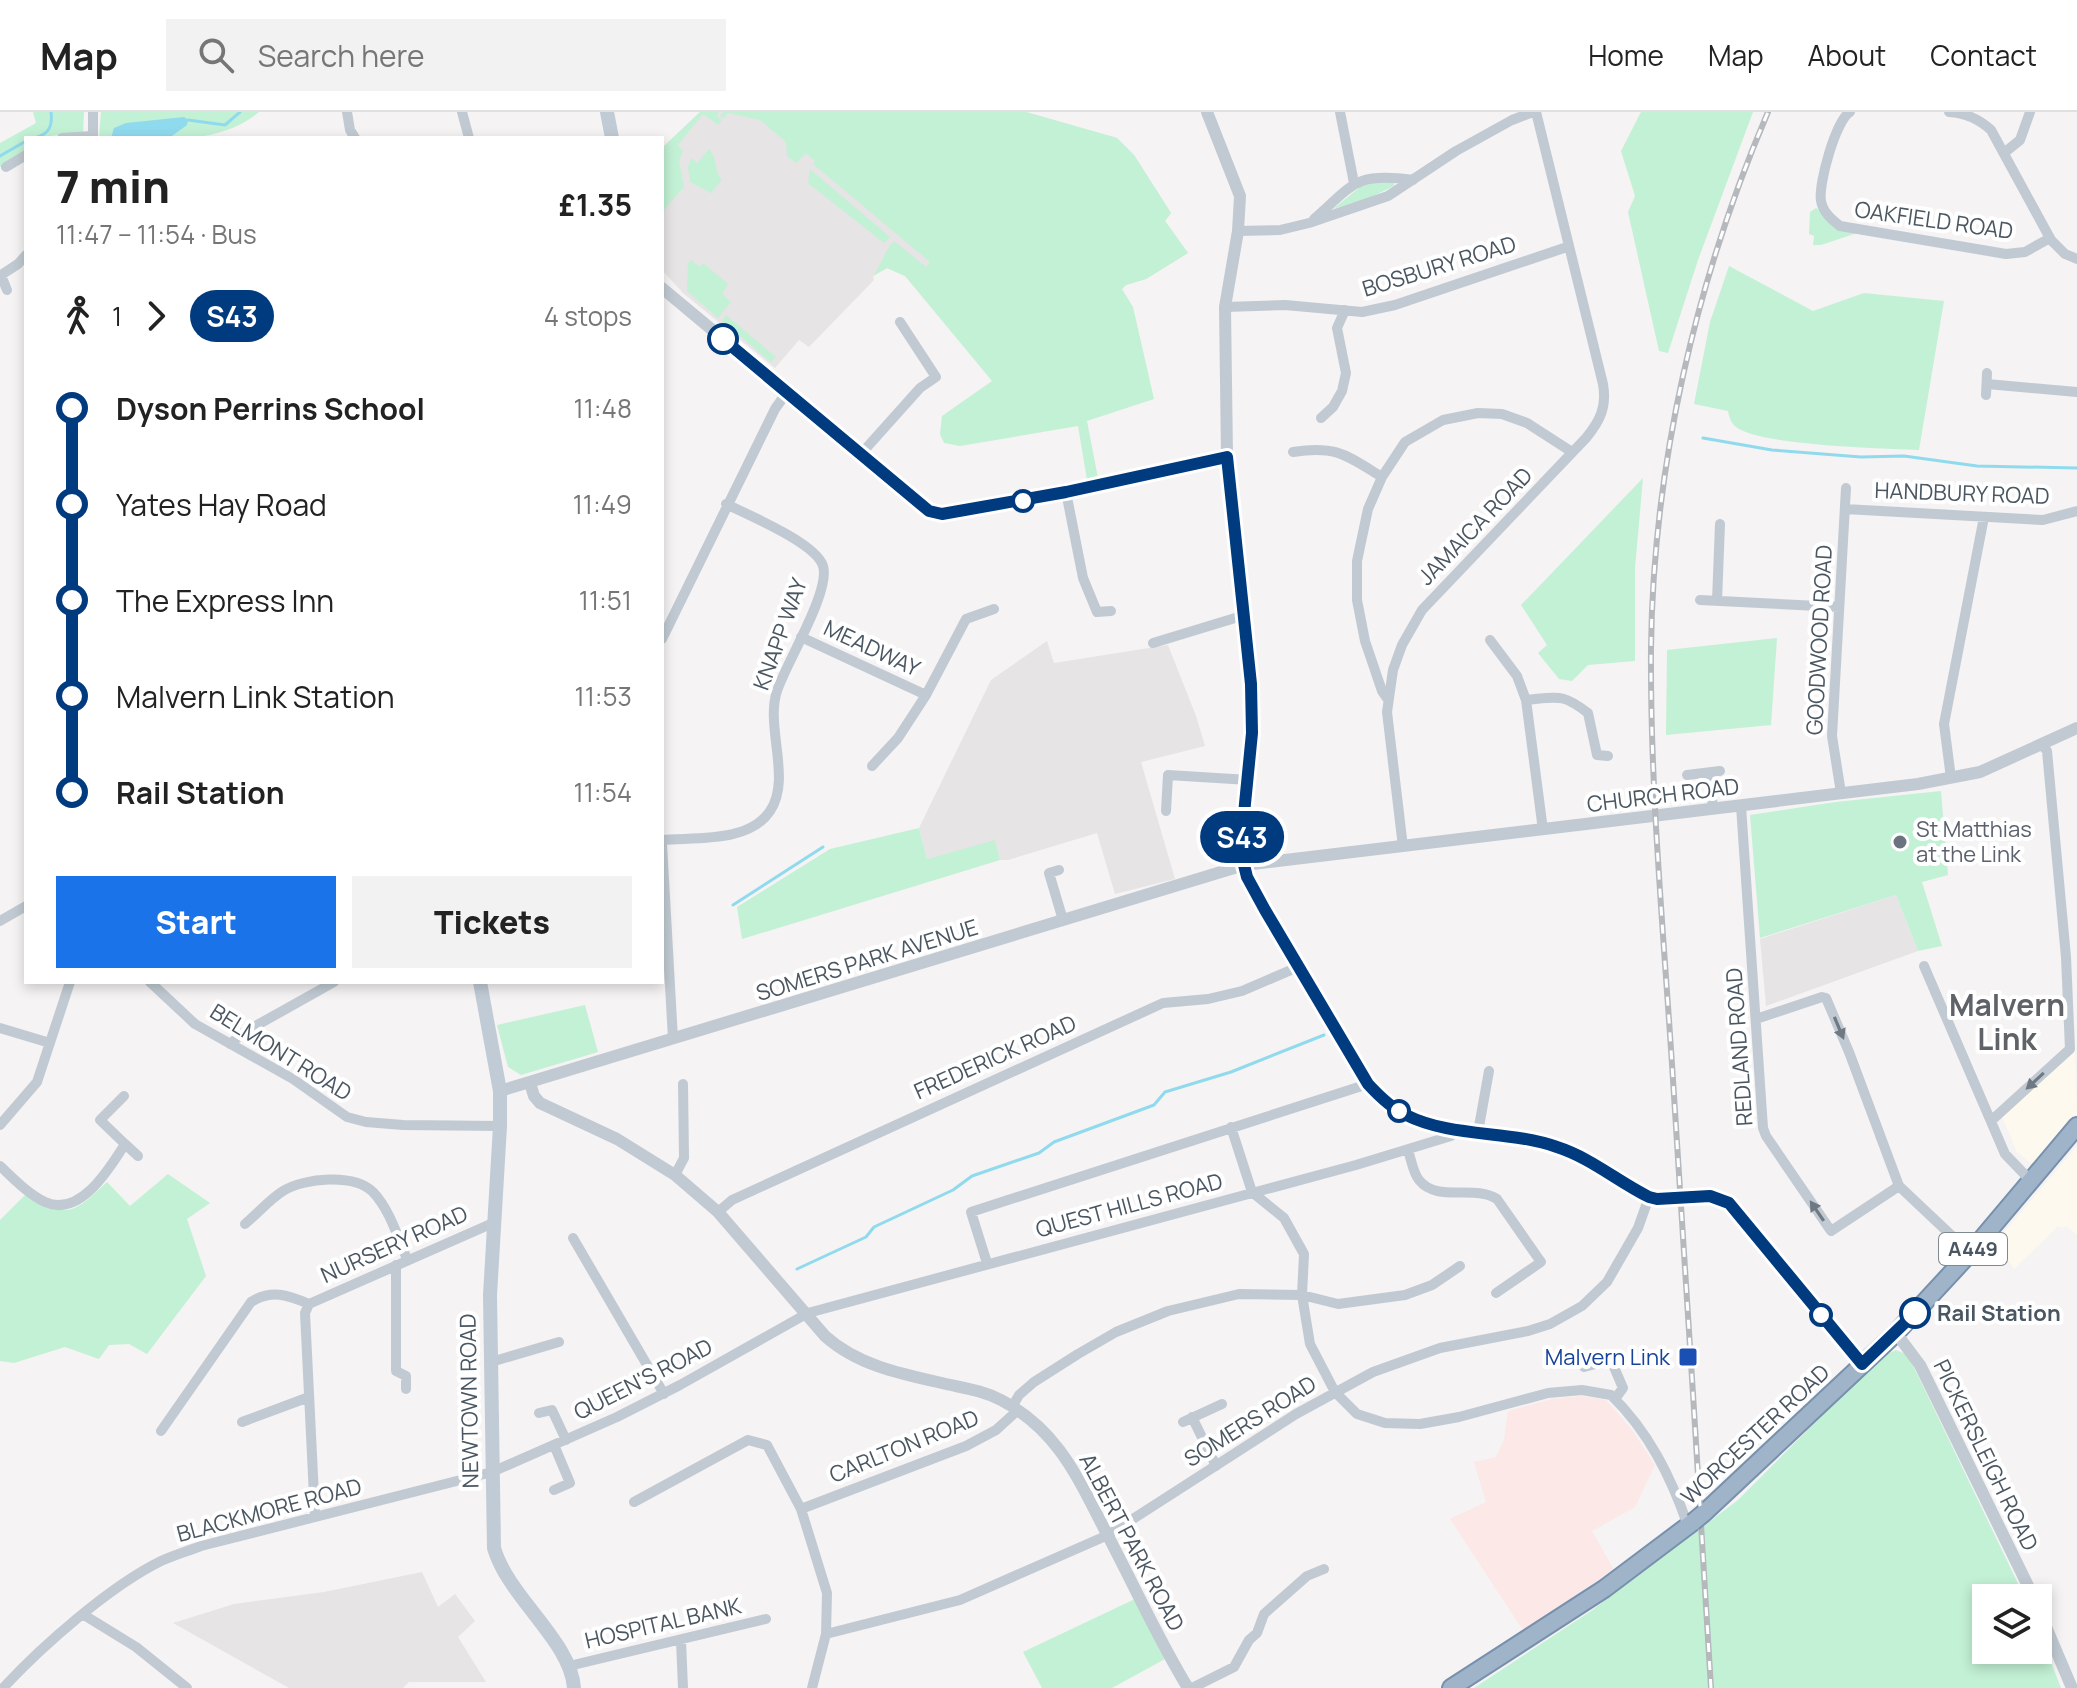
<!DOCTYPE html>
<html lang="en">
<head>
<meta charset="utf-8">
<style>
	body { margin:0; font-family:Manrope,sans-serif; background:#f2f2f2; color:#222; height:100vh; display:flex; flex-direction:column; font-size:30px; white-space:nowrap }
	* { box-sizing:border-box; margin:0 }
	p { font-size:26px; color:#767676 }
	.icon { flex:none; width:44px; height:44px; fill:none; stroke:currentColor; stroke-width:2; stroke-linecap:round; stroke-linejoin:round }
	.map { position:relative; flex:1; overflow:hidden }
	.side { position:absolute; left:24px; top:24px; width:640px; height:848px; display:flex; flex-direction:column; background:#fff; border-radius:0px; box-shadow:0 4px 12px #0003 }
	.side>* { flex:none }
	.badge { padding:0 16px; border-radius:26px; font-size:28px; line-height:52px }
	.fabs { position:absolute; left:1972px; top:1472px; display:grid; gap:16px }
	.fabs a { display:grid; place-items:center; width:80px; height:80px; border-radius:0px; background:#fff; box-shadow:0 4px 12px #0003; font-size:40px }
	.map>.badge { position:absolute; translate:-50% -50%; box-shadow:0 0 0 4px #fff }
	.legs { display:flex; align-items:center; gap:12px; height:88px; padding:0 32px; font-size:26px }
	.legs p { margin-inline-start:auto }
	.overview { display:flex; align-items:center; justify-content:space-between; height:136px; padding:0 32px }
	h1 { font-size:44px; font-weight:800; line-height:60px }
	.action { display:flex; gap:16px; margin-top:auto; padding:16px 32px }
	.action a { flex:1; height:92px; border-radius:0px; background:#1a73e8; color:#fff; font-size:32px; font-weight:800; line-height:92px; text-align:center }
	.action a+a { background:#f2f2f2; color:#222 }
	ul { padding:0 32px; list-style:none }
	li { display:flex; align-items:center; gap:28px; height:96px; font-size:30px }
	li i { display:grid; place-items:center; width:12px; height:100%; margin:0 10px; background:currentColor }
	li i::after { content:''; width:20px; height:20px; margin:-10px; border:6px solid; border-radius:50%; background:#fff }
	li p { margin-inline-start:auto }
	li:first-child i { background:linear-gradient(#0000 50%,currentColor 0) }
	li:last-child i { background:linear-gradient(currentColor 50%,#0000 0) }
	header { display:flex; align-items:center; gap:48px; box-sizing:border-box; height:112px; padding:0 40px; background:#fff; border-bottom:2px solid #e0e0e0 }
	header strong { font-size:38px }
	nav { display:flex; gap:44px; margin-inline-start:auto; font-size:28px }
	.search { width:560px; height:72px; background:#f2f2f2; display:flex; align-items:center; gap:20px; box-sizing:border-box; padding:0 28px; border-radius:0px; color:#767676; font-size:30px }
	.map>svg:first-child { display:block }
</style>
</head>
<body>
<header>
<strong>Map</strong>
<div class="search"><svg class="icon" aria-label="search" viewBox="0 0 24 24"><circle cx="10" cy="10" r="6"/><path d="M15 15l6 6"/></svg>Search here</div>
<nav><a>Home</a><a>Map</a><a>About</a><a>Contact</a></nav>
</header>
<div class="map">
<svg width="2077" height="1576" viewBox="0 0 2077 1576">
	<rect width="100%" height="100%" fill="#f5f3f3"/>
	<!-- commercial -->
	<path fill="#fdf9ef" d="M2075 934 2077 1002 2032 1052 2017 1040 2002 1005 2072 941Z
		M2077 1034V1123L2066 1114 2062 1116 2058 1114 2014 1157 1996 1130Z"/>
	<!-- education -->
	<path fill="#e6e4e5" d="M700 0H1026L1117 26 1134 43 1171 101 1165 109 1188 141 1146 167 1126 173 1122 177 955 222 905 164 887 156 873 164 874 168 809 235 799 228 775 256 683 181 662 158V36Z
		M1047 529 1054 551 1168 533 1196 604 1205 634 1141 650 1175 767 1115 782 1097 721 1008 748H1000L995 729 927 747 919 716 991 568Z
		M1896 783 1918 839 1766 894 1760 827Z
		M422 1460 438 1495 455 1482 475 1509 458 1525 486 1570H409L403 1576H289L173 1511 234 1492 324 1480Z"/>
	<!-- medical -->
	<path fill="#fce8e6" d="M1581 1284 1606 1288 1632 1318 1655 1353 1635 1395 1592 1419 1614 1458 1523 1518 1450 1407 1486 1390 1474 1350 1496 1345 1504 1328 1508 1299 1552 1287Z"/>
	<!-- green -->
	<path fill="#c3f1d5" d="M33 0H84L83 21C63 21 46 26 26 26V41L0 55V31L36 11Z
		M101 0H259C216 36 152 26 99 26Z
		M700 0H719L717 4 722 8 718 13 703 2 678 33 683 39 679 48 684 75 662 100V36Z
		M723 0H1026L1117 26 1134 43 1171 101 1165 109 1188 141 1146 167 1126 173 1122 177 1133 195 1154 287 1087 309 1098 366 1087 368 1078 314 960 334 944 331 940 322 942 304 992 269 905 164 887 156 873 164C882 152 884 139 894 129L926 155 930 150 813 52 815 49 806 41 796 51 787 44 786 30 760 8 728 1 723 6 720 4Z
		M1641 0H1753L1698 148 1668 241 1659 239 1628 100 1635 84 1621 39Z
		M709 37C718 46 714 60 722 68L711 81 690 70 688 55 691 46 697 51Z
		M810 57 890 125 884 131 808 71Z
		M1394 70V74L1367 87 1333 97 1365 71Z
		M1816 96 1857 121 1821 133H1813L1814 124 1809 122 1810 100Z
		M691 148 700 155 703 151 728 172 722 182 731 190 718 206 687 179 688 151Z
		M1729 154 1813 199 1864 181 1944 189 1919 338C1883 336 1761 334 1736 315 1731 311 1729 305 1728 299L1694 292 1710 210Z
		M726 203 776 245 771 250 722 209Z
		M1643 366 1635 456V549L1588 553 1572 569 1559 567 1538 541 1547 533 1521 493Z
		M1777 526 1771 613 1666 623 1667 538Z
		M1941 679 1948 763 1922 770 1942 834 1918 839 1896 783 1760 826 1750 703 1836 690Z
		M919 716 927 747 995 728 1000 748 742 827 737 795 830 737Z
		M585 893 598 940 521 963 508 955 497 913Z
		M168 1062 210 1091 187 1107 206 1164 147 1242 129 1232 109 1233 99 1247 65 1235 14 1251 0 1249V1108L25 1083C69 1106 72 1103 107 1070L130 1094Z
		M1896 1238 1908 1243 2025 1486H1986V1538H2038V1516L2061 1576H1474L1591 1499 1738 1388 1879 1246Z
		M1137 1486 1165 1547 1112 1576H1042L1023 1540Z"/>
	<!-- water -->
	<path fill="#90daee" d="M184 5 188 8 187 13 169 26H111L114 16 126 11Z"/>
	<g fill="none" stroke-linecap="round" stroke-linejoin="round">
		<!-- stream -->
		<path stroke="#90daee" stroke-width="3" d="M188 8 225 13 240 0
			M34 26C49 23 53 14 51 0
			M0 44 26 29
			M1703 326 1772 338 1861 345 1904 344 1977 354 2077 356
			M733 793 823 735
			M797 1157 866 1125 874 1115 953 1078 972 1064 1039 1041 1054 1030 1154 993 1165 980 1231 960 1324 923"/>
		<defs>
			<path id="trunk" d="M1704 1401 1896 1221 1970 1141 2077 1014
				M1451 1576 1604 1477 1693 1410"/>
		</defs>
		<!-- trunk casing -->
		<use href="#trunk" stroke="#7690ad" stroke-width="20"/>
		<!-- minor -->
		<path stroke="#c1cad2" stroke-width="10" d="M347 0 350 18 355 26
			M462 0 469 26
			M1340 0 1354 71
			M1850 0C1836 8 1818 72 1821 89 1823 100 1831 107 1840 114L2006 142 2025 140 2050 126
			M1949 0C1966 1 1979 7 1991 18L2051 128 2065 142 2077 147
			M62 26 92 24
			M93 26V0
			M2004 41 2020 28 2030 0
			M6 55 26 43
			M1314 107C1354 72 1355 60 1413 68
			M1238 119 1280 118 1309 111 1388 84 1456 39 1512 8 1533 0
			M1 163 18 152 26 143
			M1 163 7 178
			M1225 195 1285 193 1362 200 1395 193 1567 135
			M1987 272 2077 280
			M1986 283 1987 261
			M1321 306 1333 295 1342 279 1346 261 1337 216 1345 198
			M1293 340C1336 333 1346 343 1382 365
			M860 343 920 276 936 265 900 210
			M1066 380 1083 466 1097 500 1111 499
			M1845 397 2043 408 2077 399
			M1700 488 1839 495
			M1717 489 1720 412
			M801 525 926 583 966 507 994 497
			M662 527 775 297 787 280
			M1490 528 1517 564 1526 588 1543 718
			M1153 531 1245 503
			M1387 586 1382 579 1365 529 1357 488V449L1368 397 1382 365 1405 330 1443 308 1478 301 1502 302 1527 311 1572 340
			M1526 588C1558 585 1562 581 1588 601L1597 643 1608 644
			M872 654 898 626 926 583
			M1709 661 1713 696
			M1687 663 1720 659
			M1951 666 1944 612 1984 405
			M1841 681 1832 624 1846 376
			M1741 694 1763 1016 1766 1024 1831 1119 1899 1074
			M1166 699 1168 663 1249 668
			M662 728C696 725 749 731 770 699 792 667 765 615 777 579 786 551 831 479 823 454 816 431 748 403 726 392
			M662 732 673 927
			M1403 735 1387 600 1393 558 1402 533 1422 498 1586 326C1600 309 1607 295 1603 272L1536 0
			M1059 758 1049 761 1063 808
			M0 809 26 794
			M1924 854 2005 1042 2030 1068
			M150 870 195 912 293 967 347 1005 366 1010 403 1013 500 1014
			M1756 907 1822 885 1826 886 1849 940 1899 1074 1970 1141
			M0 916 50 931
			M230 932 243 921 334 870
			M124 984 100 1008 125 1032
			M1992 1008 2070 937 2066 845 2047 639 2041 632
			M0 1013 37 970 70 870
			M1231 1015 1252 1080 1284 1106 1304 1142 1302 1183 1310 1232 1335 1280 1357 1302 1385 1311 1420 1312 1459 1305 1548 1281 1582 1278 1611 1283C1649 1320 1671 1365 1688 1414
			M1478 1020 1489 959
			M1408 1038C1411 1047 1413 1061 1419 1068 1437 1091 1474 1072 1497 1087L1541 1150 1496 1181
			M0 1054C13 1066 28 1082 45 1090 80 1106 109 1057 125 1032L138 1044
			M675 1063 684 1046 683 972
			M718 1100 732 1088 1163 891 1208 887 1242 879 1298 855
			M245 1112C257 1102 270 1087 283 1079 304 1066 354 1061 373 1080 390 1098 398 1126 407 1147
			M573 1126 664 1282
			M987 1151 971 1100 1368 972
			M396 1153V1259L406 1264V1277
			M491 1250 559 1230
			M1584 1255 1611 1248 1623 1276 1615 1287
			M1012 1295 1019 1283 1034 1270 1078 1242 1116 1220 1168 1199 1239 1182 1302 1183 1338 1192 1405 1183 1432 1173 1460 1154
			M539 1301 552 1298 566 1328
			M1192 1305 1216 1354
			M242 1310 309 1285
			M1183 1310 1222 1292
			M161 1319 251 1190C271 1177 288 1183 309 1192
			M554 1333 570 1371 554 1378
			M634 1390 748 1328 767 1333 801 1397 827 1481 826 1522 812 1576
			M801 1397 966 1334 996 1318 1017 1299
			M315 1404 305 1201 309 1192 493 1111
			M84 1503 136 1535 187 1576
			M826 1522 960 1488 1108 1423 1296 1302 1373 1260 1440 1236 1528 1219 1550 1212 1582 1194 1607 1170 1638 1116 1649 1085
			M681 1529 683 1576
			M569 1554 766 1507
			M3 1576C42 1534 110 1474 161 1449 174 1443 188 1439 201 1434L492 1360 617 1305 680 1273 808 1201 1356 1053 1451 1024 1457 1017
			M1192 1576 1234 1555 1249 1528 1257 1521 1264 1502 1307 1464 1324 1457"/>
		<!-- tertiary -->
		<path stroke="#c1cad2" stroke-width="12" d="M1207 0 1240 84 1238 119 1225 195 1227 345 1251 572 1252 621 1249 668 1241 732 1247 765 1368 972C1380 984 1391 996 1406 1003 1457 1028 1526 1019 1581 1044 1608 1056 1632 1087 1663 1087
			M662 176 929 399 942 402H954L1066 380 1227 345
			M530 971 534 984 540 991 617 1027 675 1063 718 1100 825 1224C857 1253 901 1262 942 1271 963 1276 982 1278 1001 1288 1060 1319 1079 1369 1108 1424 1135 1475 1158 1527 1188 1576
			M500 979 1244 753 1918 672 1980 660 2077 616
			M1710 1084 1729 1091 1862 1252
			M1896 1221 1920 1253 2034 1486
			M2038 1496 2072 1576"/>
		<!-- secondary -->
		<path stroke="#c1cbd6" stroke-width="14" d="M607 0 612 26
			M480 870 500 979V1014L490 1183 494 1436C508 1485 571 1529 574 1576"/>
		<!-- trunk -->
		<use href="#trunk" stroke="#9fb4c9" stroke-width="16"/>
		<defs>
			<path id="rail" d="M1711 1576C1699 1373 1686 1171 1673 968 1664 825 1650 680 1651 537 1653 353 1696 168 1768 0"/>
		</defs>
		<!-- rail casing -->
		<use href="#rail" stroke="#b5b8bd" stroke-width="6"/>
		<!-- rail -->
		<use href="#rail" stroke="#fff" stroke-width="3" stroke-dasharray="9" stroke-linecap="butt"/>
		<defs>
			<path id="trunk-bridge" d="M1693 1410 1704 1401"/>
		</defs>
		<!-- trunk-bridge casing -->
		<use href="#trunk-bridge" stroke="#7690ad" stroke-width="20" stroke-linecap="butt"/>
		<!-- tertiary-bridge -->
		<path stroke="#c1cad2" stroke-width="12" d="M1663 1087 1710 1084"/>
		<!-- trunk-bridge -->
		<use href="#trunk-bridge" stroke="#9fb4c9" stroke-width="16"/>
	</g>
	<!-- one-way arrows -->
	<defs><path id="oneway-solid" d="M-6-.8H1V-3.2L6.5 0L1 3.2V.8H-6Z" transform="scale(2)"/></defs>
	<g fill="#6e7983">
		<use href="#oneway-solid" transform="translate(1839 916) rotate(67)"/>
		<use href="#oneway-solid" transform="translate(2035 969) rotate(137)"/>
		<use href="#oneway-solid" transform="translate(1817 1099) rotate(-124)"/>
	</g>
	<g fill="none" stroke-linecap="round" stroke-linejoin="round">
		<defs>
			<path id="line-1" d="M723 227 929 399 942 402 1066 380 1227 345 1251 572 1252 621 1241 732 1244 753 1247 765 1265 798 1368 972C1379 984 1391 996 1406 1003 1452 1026 1509 1018 1557 1035 1591 1046 1617 1069 1649 1085L1657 1087 1710 1084 1729 1091 1862 1252 1915 1201"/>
		</defs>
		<!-- line-1 casing -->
		<use href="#line-1" stroke="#fff" stroke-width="18"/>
		<!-- line-1 -->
		<use href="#line-1" stroke="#003b80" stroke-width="12"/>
	</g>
	<!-- markers -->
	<g fill="#fff" stroke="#003b80" stroke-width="4">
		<circle cx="723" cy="227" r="14"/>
		<circle cx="1023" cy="389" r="10"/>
		<circle cx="1399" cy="999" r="10"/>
		<circle cx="1915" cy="1201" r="14"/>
		<circle cx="1821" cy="1203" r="10"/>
	</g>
	<circle fill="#6b7280" stroke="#fff" stroke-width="3" cx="1900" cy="730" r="8"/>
	<rect fill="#1a4fb4" stroke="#fff" stroke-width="3" x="1678" y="1235" width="20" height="20" rx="4"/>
	<g text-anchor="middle" stroke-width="8" stroke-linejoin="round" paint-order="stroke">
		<!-- shield labels -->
		<rect fill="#fff" stroke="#808990" stroke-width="2" x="1939" y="1121" width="68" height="32" rx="6"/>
		<g font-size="20" font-weight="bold" fill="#4a5661">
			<text x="1973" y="1144">A449</text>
		</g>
		<!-- street labels -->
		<g font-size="22" fill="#4a5661" stroke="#fff">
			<text transform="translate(1934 108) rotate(8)" y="8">OAKFIELD ROAD</text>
			<text transform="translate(1439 154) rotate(-17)" y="8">BOSBURY ROAD</text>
			<text transform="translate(1962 381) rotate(2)" y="8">HANDBURY ROAD</text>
			<text transform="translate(1475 414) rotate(-46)" y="8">JAMAICA ROAD</text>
			<text transform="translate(780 522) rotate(-70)" y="8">KNAPP WAY</text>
			<text transform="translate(1819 528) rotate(-87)" y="8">GOODWOOD ROAD</text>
			<text transform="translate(872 536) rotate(25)" y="8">MEADWAY</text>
			<text transform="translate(1663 683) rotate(-7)" y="8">CHURCH ROAD</text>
			<text transform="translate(867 848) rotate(-17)" y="8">SOMERS PARK AVENUE</text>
			<text transform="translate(1739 935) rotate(-94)" y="8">REDLAND ROAD</text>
			<text transform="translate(281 940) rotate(32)" y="8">BELMONT ROAD</text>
			<text transform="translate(995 945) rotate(-24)" y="8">FREDERICK ROAD</text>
			<text transform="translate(1129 1093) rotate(-15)" y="8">QUEST HILLS ROAD</text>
			<text transform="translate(394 1132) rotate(-24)" y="8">NURSERY ROAD</text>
			<text transform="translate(643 1267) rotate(-27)" y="8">QUEEN'S ROAD</text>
			<text transform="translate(469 1289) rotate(-91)" y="8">NEWTOWN ROAD</text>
			<text transform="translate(1250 1309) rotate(-32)" y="8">SOMERS ROAD</text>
			<text transform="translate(1755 1322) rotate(-43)" y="8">WORCESTER ROAD</text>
			<text transform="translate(904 1334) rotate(-22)" y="8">CARLTON ROAD</text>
			<text transform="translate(1986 1343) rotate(64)" y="8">PICKERSLEIGH ROAD</text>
			<text transform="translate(269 1398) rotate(-15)" y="8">BLACKMORE ROAD</text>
			<text transform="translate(1132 1430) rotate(62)" y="8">ALBERT PARK ROAD</text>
			<text transform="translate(663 1511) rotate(-13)" y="8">HOSPITAL BANK</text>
		</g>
		<!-- worship labels -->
		<g font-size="22" fill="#5b616d" stroke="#fff" text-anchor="start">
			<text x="1916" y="725">St Matthias<tspan x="1916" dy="25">at the Link</tspan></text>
		</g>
		<!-- stop labels -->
		<g font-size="22" font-weight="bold" fill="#4a5661" stroke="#fff" text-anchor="start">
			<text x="1937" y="1209">Rail Station</text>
		</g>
		<!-- transit labels -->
		<g font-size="22" fill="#164399" stroke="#fff" text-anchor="end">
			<text x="1670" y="1253">Malvern Link</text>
		</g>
		<!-- district labels -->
		<g font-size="30" font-weight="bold" fill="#5f6368" stroke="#fff">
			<text x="2007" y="904">Malvern<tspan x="2007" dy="34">Link</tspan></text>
		</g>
	</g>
</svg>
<div class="fabs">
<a><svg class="icon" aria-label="layers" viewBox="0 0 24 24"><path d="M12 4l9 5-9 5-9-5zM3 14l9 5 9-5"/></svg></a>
</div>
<b class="badge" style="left:1242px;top:725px;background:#003b80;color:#fff">S43</b>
<section class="side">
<div class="overview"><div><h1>7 min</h1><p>11:47 – 11:54 · Bus</p></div><b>£1.35</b></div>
<div class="legs"><svg class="icon" aria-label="walk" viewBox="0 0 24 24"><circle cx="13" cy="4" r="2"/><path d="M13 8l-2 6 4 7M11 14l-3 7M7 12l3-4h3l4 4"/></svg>1<svg class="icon" aria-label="forward" viewBox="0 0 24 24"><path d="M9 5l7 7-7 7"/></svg><b class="badge" style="background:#003b80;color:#fff">S43</b><p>4 stops</p></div>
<ul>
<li><i style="color:#003b80"></i><b>Dyson Perrins School</b><p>11:48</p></li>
<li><i style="color:#003b80"></i><span>Yates Hay Road</span><p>11:49</p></li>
<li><i style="color:#003b80"></i><span>The Express Inn</span><p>11:51</p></li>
<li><i style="color:#003b80"></i><span>Malvern Link Station</span><p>11:53</p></li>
<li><i style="color:#003b80"></i><b>Rail Station</b><p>11:54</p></li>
</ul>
<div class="action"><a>Start</a><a>Tickets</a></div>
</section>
</div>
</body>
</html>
